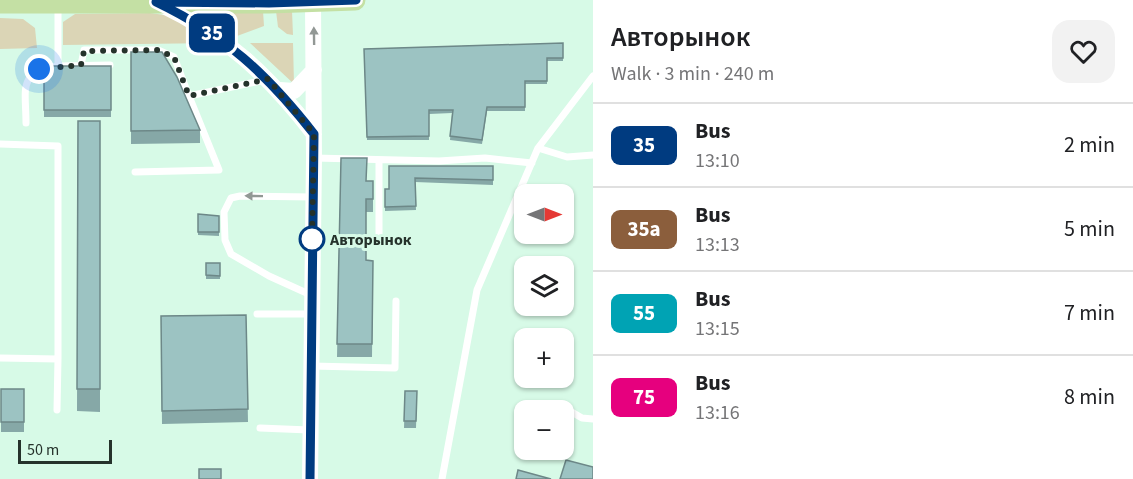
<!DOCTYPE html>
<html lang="en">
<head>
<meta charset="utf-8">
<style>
	body { margin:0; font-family:"Source Sans 3",sans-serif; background:#f2f2f2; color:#202124; height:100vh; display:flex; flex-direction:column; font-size:22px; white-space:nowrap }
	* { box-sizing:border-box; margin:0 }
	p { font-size:20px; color:#757577 }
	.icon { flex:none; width:33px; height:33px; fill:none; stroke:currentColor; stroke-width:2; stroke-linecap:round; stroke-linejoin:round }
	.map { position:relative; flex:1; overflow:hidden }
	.side { display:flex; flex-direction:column; background:#fff; width:540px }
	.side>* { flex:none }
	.badge { padding:0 12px; border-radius:9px; font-size:21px; line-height:39px }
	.needle { width:39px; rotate:90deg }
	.controls { position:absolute; left:514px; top:184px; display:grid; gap:12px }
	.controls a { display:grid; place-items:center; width:60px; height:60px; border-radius:12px; background:#fff; box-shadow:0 2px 4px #0004; font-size:30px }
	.scale { position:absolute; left:18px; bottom:15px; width:94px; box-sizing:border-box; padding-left:6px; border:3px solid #25322b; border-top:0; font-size:16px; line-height:21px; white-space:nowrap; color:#25322b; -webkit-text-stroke:4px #d7fae7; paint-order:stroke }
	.you { position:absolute; width:30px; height:30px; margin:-15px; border:4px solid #fff; border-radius:50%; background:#1a73e8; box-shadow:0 0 0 9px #1a73e833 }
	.map>.badge { position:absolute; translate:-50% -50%; box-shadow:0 0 0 3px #fff }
	.round { display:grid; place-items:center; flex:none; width:63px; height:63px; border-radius:18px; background:#f2f2f2 }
	.summary { display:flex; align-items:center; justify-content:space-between; height:102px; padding:0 18px }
	h1 { font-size:28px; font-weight:600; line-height:45px }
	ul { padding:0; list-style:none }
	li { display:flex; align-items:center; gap:18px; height:84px; padding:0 18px; border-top:2px solid #e0e0e0 }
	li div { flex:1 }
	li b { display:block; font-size:22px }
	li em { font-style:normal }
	li .badge { min-width:66px; font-weight:700; text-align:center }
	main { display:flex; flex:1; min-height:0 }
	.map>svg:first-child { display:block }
</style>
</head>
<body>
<main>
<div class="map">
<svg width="593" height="479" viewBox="0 0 593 479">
	<rect width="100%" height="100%" fill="#d7fae7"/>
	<!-- green -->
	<path fill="#dbd5b6" d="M263 11 264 26 237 36 203 12Z
		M276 11H292L293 35 287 34 278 27Z
		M150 13 172 16 217 43 63 45V22L75 14Z
		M0 18 23 19 35 28 37 48 0 49Z
		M250 43H293L294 84Z"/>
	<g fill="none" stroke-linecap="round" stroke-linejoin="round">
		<!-- service -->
		<path stroke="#fff" stroke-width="7" d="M81 65 84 50H158L174 57 189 96 265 80
			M58 66 110 65
			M26 123C26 89 17 72 58 66V6
			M0 144 58 146V359L0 358
			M538 148 567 157 593 155
			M314 158 439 161 485 158 532 163
			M379 160V242
			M135 172 219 170 189 96
			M311 295 269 276 231 254 225 240 224 212 231 198 240 196 313 197
			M257 314H310
			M312 366 395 368 396 301
			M563 407 582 418 593 419
			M57 410 58 359
			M260 428 309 430
			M442 479 477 290 538 148 593 76"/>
		<!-- tertiary -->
		<path stroke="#fff" stroke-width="16" d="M160 4C227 36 268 75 314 134
			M280 90 294 91 314 70
			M310 479 314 158 313 0"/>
		<!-- primary -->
		<path stroke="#c4e0a4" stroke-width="21" d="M0 3H269L355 0"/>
	</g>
	<!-- wall -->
	<path fill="#86a8a7" d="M563 43V61H547V84H525V111H487L482 144 450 140 452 113 429 114V140H367L364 49Z
		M131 52 200 130V143L131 144Z
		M111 66V117H44V68Z
		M78 121H100V412L77 411Z
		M341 158 366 181H373V212H366V260L373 261 372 357H337Z
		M389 166H493V185L415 182 416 210 385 211V189H389Z
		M198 214 219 232V236L198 235Z
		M206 263H220V279H206Z
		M246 315 248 422 162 424 161 316Z
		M1 389H24V432H1Z
		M405 391H417L416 428H404Z"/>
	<!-- building -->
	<path fill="#9cc3c2" stroke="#6d8888" stroke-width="1.5" d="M563 43V58H547V81H525V107H487L482 140 450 136 453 110H429V136L367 137 364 49Z
		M131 52H162L177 77 200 130 131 131Z
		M53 66H111V110H44V68Z
		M78 121H100V389H77Z
		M341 158H367L366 181H373V199H366V260L373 261 372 344H337Z
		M389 166H493V180L415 178 416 206 385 207V189H389Z
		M198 214 219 216V232H198Z
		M206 263H220V276L206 275Z
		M246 315 248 409 162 411 161 316Z
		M1 389H24V422H1Z
		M405 391H417L416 421H404Z
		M566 460 593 467V479H560Z
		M199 469H221V479H199Z
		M518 470 551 479H516Z"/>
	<!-- one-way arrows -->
	<defs><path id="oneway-solid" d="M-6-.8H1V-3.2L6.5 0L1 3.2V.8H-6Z" transform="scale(1.5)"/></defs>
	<g fill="#929895">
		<use href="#oneway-solid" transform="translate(314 36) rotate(-91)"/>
		<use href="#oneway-solid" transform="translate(254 196) rotate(-179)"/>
	</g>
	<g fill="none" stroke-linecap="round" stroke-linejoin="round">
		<defs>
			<path id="line" d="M310 479 314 134C267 74 225 35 156 2L269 3 356 0"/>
		</defs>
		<!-- line casing -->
		<use href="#line" stroke="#fff" stroke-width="14"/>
		<!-- line -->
		<use href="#line" stroke="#003b80" stroke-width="9"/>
		<!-- walk -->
		<path stroke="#25322b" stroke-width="6" stroke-dasharray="0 10.8" d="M39 69 81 65 84 51 158 50 174 57 189 96 268 79 314 134 312 239"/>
	</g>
	<!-- markers -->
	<circle fill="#fff" stroke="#003b80" stroke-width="3" cx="312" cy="239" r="12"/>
	<g text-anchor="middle" stroke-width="6" stroke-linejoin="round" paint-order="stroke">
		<!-- stop labels -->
		<g font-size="16" font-weight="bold" fill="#25322b" stroke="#d7fae7" text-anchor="start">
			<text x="330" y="245">Авторынок</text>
		</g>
	</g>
</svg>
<div class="controls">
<a><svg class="needle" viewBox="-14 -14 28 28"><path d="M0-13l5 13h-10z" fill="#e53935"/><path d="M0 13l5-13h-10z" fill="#757577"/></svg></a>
<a><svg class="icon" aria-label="layers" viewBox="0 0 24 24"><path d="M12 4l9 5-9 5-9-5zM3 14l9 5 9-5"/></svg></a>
<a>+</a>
<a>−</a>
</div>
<div class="scale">50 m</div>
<div class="you" style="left:39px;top:69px"></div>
<b class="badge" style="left:212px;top:33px;background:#003b80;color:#fff">35</b>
</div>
<section class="side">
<div class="summary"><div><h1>Авторынок</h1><p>Walk · 3 min · 240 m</p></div><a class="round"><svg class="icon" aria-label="heart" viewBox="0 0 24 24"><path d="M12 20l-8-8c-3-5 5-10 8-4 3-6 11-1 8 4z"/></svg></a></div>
<ul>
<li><span class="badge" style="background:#003b80;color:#fff">35</span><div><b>Bus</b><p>13:10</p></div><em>2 min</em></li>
<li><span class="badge" style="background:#8b5e3c;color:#fff">35a</span><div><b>Bus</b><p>13:13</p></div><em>5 min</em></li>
<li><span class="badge" style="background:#00a3b4;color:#fff">55</span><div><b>Bus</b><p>13:15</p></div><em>7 min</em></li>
<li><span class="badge" style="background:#e6007e;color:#fff">75</span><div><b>Bus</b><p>13:16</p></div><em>8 min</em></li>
</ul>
</section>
</main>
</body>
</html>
